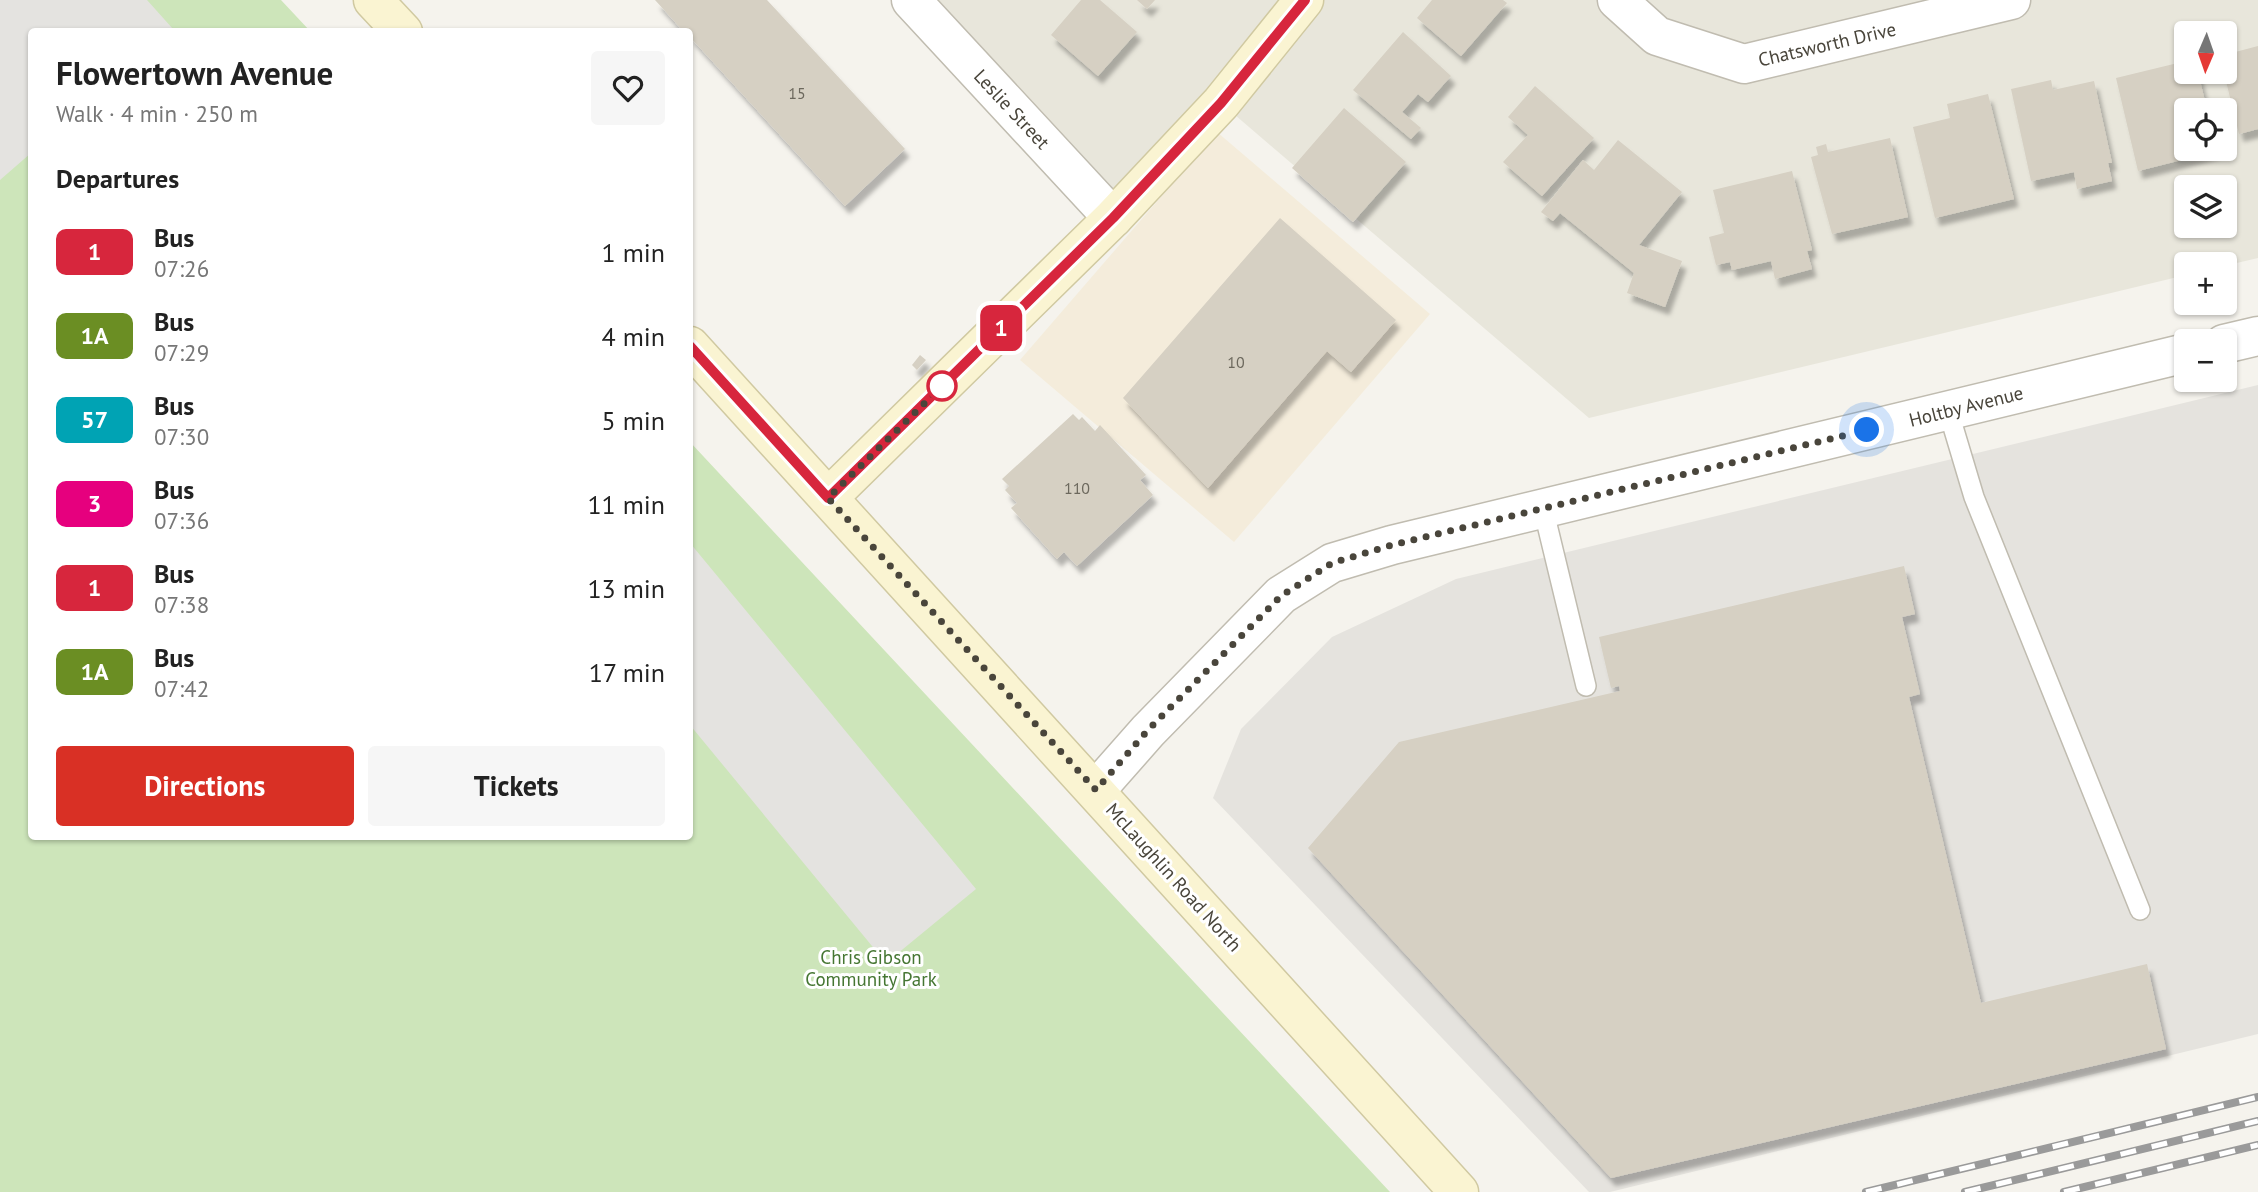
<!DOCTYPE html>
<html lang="en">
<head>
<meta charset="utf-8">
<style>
	body { margin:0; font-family:"PT Sans",sans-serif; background:#f6f6f6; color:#222; height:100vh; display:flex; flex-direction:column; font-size:26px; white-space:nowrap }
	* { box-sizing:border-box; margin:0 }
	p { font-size:23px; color:#767676 }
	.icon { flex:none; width:38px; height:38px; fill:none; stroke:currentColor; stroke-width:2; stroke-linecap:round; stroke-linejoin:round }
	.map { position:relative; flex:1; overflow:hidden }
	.drawer { position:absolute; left:28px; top:28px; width:665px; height:812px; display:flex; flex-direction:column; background:#fff; border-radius:7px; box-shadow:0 2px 5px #0004 }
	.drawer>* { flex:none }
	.badge { padding:0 14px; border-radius:10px; font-size:24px; line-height:46px }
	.needle { width:46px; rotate:182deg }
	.controls { position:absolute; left:2174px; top:21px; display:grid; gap:14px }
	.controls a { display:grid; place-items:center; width:63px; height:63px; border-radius:7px; background:#fff; box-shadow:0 2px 5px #0004; font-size:35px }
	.you { position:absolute; width:35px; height:35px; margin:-18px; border:5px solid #fff; border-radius:50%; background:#1a73e8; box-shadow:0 0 0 10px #1a73e833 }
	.map>.badge { position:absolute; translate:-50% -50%; box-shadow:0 0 0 4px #fff }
	h2 { padding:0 28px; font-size:26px; line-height:63px }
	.round { display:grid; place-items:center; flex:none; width:74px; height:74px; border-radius:7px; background:#f6f6f6 }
	.head { display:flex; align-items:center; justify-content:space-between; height:119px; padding:0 28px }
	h1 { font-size:33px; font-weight:700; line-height:52px }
	.cta { display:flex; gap:14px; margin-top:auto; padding:14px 28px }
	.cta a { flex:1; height:80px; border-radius:7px; background:#d93025; color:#fff; font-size:28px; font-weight:700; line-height:80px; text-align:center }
	.cta a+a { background:#f6f6f6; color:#222 }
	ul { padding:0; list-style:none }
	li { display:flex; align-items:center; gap:21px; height:84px; padding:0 28px }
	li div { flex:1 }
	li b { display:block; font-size:26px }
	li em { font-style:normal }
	li .badge { min-width:77px; font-weight:700; text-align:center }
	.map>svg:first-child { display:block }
</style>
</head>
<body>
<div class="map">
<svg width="2258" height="1192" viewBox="0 0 2258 1192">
	<defs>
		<filter id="shadow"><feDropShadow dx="4.5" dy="8" stdDeviation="2" flood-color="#0004"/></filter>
	</defs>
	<rect width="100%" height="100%" fill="#f5f3ed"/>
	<!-- residential -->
	<path fill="#e8e6db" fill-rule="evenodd" d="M911 0H2258V258L2224 266 2186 264V275L1589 418 1221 103 1113 218ZM2186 33H2224V72H2186ZM2186 110H2224V149H2186ZM2186 187H2224V226H2186Z"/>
	<!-- commercial -->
	<path fill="#f4ecdb" d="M1217 132 1430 314 1234 542 1020 360Z"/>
	<!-- industrial -->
	<path fill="#e5e3de" d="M2258 385V1034L1610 1192H1589L1213 798 1241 729 1332 637 1456 579Z"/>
	<!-- green -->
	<path fill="#cde5ba" d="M0 0H281L310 31 32 32V836H690V442L1390 1192H0Z"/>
	<!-- parking -->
	<path fill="#e4e3e0" d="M0 0H147L173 29 169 32H32L31 153 0 180Z
		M690 543 976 889 886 963 690 725Z"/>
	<!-- building -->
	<path fill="#d6d0c3" filter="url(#shadow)" d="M655 0H767L905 149 845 206 690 37V32H684Z
		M1081 0H1100L1137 32 1098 76 1051 35Z
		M1137 0H1155L1147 9Z
		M1432 0H1503L1507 3 1461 56 1417 18Z
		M1403 32 1451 76 1428 102 1418 94 1402 112 1421 128 1411 139 1353 90Z
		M2258 46V129L2239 134 2224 73V55Z
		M2186 61V72H2198L2207 110H2186V149L2217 151 2138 171 2116 78Z
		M2051 80 2053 90 2094 81 2112 163H2108L2112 181 2077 189 2074 172 2031 181 2011 89Z
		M1535 86 1594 138 1542 196 1503 162 1528 135 1508 117Z
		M1988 94 2014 199 1935 218 1913 127 1950 118 1947 104Z
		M1344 108 1406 162 1353 222 1292 168Z
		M1890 138 1908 217 1832 234 1811 157 1818 155 1816 147 1826 144 1828 152Z
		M1618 140 1682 192 1639 245 1682 261 1665 307 1627 293 1634 273 1560 213 1553 221 1541 212 1583 160 1594 170Z
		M1792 171 1812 250 1807 251 1812 269 1775 279 1771 261 1732 270 1730 262 1716 265 1709 237 1724 233 1713 190Z
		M1280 218 1396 320 1351 372 1327 351 1208 488 1123 398Z
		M920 355 926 360 917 370 912 365Z
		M1073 414 1079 420 1082 417 1095 431 1100 425 1146 475 1140 480 1153 495 1077 566 1064 552 1057 559 1011 508 1017 503 1005 490 1009 486 1002 479Z
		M1904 566 1915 614 1902 617 1920 694 1909 697 1981 1003 2147 964 2166 1049 1611 1178 1308 848 1399 742 1620 691 1619 686 1611 688 1599 637Z"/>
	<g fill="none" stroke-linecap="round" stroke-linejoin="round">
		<defs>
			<path id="lane" d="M1948 410 1974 497 2140 910
				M1543 508 1586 686"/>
			<path id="street" d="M911 0 1113 218
				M1617 0 1657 36 1744 64 2011 0
				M2224 344 2258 336
				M1096 790 1148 731 1281 595 1332 563 1392 545 2186 353"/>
			<path id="secondary" d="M373 0 403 32
				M690 346 1459 1192
				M828 498 1113 218 1221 103 1304 0"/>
		</defs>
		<!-- lane casing -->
		<use href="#lane" stroke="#c0bcb0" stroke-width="22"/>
		<!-- street casing -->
		<use href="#street" stroke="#c0bcb0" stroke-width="41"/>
		<!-- secondary casing -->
		<use href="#secondary" stroke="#d0c9a1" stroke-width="41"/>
		<!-- lane -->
		<use href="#lane" stroke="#fff" stroke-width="19"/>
		<!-- street -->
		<use href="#street" stroke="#fff" stroke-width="38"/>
		<!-- secondary -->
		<use href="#secondary" stroke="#faf4d2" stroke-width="38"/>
		<defs>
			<path id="rail" d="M1866 1192 2258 1097
				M1965 1192 2258 1121
				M2064 1192 2258 1145"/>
		</defs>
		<!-- rail casing -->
		<use href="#rail" stroke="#9a9a9a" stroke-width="8"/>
		<!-- rail -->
		<use href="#rail" stroke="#fff" stroke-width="5" stroke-dasharray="16" stroke-linecap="butt"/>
	</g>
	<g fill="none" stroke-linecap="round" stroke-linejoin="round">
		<defs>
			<path id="line" d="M690 346 828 498 1113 218 1221 103 1305 0"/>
		</defs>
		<!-- line casing -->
		<use href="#line" stroke="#fff" stroke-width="16"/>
		<!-- line -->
		<use href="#line" stroke="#d7263d" stroke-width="10"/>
		<!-- walk -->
		<path stroke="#49453b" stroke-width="7" stroke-dasharray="0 12.6" d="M942 386 828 498 1096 790 1147 731 1281 596 1332 563 1392 545 1867 430"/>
	</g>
	<!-- markers -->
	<circle fill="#fff" stroke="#d7263d" stroke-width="3.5" cx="942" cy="386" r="14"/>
	<g text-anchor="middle" stroke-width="6" stroke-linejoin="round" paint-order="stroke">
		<!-- number labels -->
		<g font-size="16" fill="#6c685d">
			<text x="797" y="99">15</text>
			<text x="1236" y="368">10</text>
			<text x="1077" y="494">110</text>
		</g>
		<!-- street labels -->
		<g font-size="19" fill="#49453b" stroke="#fff">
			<text transform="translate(1827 44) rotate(-13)" y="7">Chatsworth Drive</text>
			<text transform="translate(1012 109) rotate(47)" y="7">Leslie Street</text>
			<text transform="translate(1966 406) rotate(-14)" y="7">Holtby Avenue</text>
			<text transform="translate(1174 877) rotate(48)" y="7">McLaughlin Road North</text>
		</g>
		<!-- park labels -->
		<g font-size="19" fill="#457632" stroke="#fff">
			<text x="871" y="964">Chris Gibson<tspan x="871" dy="22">Community Park</tspan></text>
		</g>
	</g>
</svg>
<div class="controls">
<a><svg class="needle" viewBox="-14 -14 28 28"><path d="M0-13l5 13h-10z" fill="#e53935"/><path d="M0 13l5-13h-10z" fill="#767676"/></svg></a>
<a><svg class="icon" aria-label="locate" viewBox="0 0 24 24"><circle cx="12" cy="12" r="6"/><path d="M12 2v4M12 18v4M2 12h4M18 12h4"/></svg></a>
<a><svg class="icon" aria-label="layers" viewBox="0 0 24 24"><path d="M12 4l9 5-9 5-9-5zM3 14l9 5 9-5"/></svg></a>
<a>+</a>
<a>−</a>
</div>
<div class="you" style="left:1867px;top:430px"></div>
<b class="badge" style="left:1001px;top:328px;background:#d7263d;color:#fff">1</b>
<section class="drawer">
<div class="head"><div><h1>Flowertown Avenue</h1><p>Walk · 4 min · 250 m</p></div><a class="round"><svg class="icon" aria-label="heart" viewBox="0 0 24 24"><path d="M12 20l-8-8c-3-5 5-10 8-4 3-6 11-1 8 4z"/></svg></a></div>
<h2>Departures</h2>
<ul>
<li><span class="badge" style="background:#d7263d;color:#fff">1</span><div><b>Bus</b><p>07:26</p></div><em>1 min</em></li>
<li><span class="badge" style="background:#6b8e23;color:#fff">1A</span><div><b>Bus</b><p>07:29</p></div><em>4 min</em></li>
<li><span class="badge" style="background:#00a3b4;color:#fff">57</span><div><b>Bus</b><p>07:30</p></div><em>5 min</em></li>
<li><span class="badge" style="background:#e6007e;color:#fff">3</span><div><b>Bus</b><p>07:36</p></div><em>11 min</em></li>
<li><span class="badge" style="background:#d7263d;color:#fff">1</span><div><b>Bus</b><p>07:38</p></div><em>13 min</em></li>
<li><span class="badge" style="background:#6b8e23;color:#fff">1A</span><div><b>Bus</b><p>07:42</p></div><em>17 min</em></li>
</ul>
<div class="cta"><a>Directions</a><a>Tickets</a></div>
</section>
</div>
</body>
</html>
